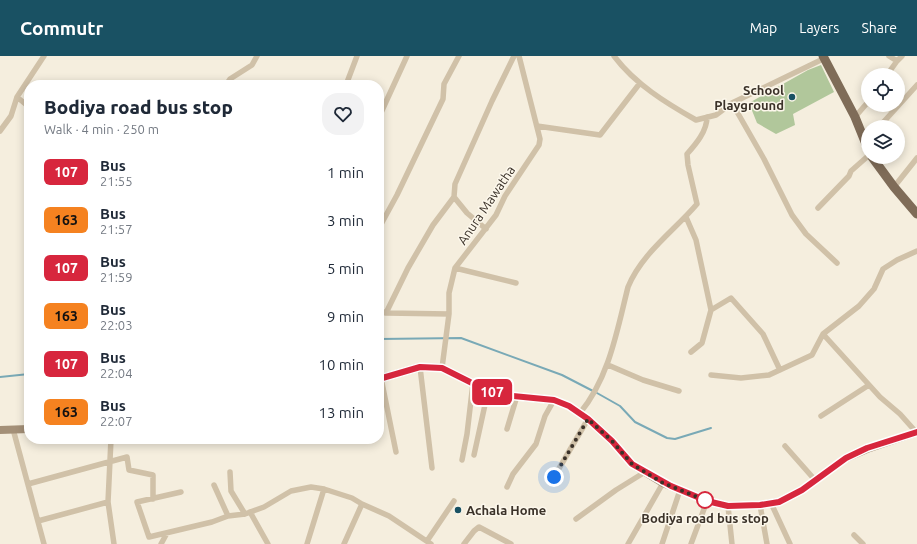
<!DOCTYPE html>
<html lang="en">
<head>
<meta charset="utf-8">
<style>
	body { margin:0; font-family:Ubuntu,sans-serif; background:#f2f2f3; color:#1f2937; height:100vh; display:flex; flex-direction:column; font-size:15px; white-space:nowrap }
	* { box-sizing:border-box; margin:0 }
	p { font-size:13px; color:#747a83 }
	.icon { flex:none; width:22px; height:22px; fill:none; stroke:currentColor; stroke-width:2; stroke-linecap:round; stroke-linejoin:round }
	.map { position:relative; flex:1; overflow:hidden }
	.side { position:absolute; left:24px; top:24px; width:360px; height:364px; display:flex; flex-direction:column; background:#fff; border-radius:16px; box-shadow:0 2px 10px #0003 }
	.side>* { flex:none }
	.badge { padding:0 8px; border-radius:6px; font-size:14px; line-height:26px }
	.fabs { position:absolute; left:861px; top:12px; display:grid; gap:8px }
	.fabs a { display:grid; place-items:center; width:44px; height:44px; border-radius:50%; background:#fff; box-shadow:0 2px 10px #0003; font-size:20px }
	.you { position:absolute; width:20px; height:20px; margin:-10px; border:3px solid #fff; border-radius:50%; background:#1a73e8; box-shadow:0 0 0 6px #1a73e833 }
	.map>.badge { position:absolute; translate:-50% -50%; box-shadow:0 0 0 2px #fff }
	.round { display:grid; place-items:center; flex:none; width:42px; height:42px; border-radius:16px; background:#f2f2f3 }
	.headline { display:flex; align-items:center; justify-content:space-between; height:68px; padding:0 20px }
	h1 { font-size:19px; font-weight:800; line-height:30px }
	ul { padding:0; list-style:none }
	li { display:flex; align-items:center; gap:12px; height:48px; padding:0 20px }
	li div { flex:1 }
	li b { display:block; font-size:15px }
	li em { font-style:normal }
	li .badge { min-width:44px; font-weight:700; text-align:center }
	header { display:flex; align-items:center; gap:24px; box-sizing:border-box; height:56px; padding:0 20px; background:#195163; color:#fff }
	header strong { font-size:19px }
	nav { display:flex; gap:22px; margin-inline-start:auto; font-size:14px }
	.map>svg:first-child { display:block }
</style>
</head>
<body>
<header>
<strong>Commutr</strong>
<nav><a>Map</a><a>Layers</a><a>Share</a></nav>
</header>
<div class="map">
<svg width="917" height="488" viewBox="0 0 917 488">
	<rect width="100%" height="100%" fill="#f5eede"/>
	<!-- green -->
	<path fill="#b1c79b" d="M821 9 834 36 793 58 795 69 776 78 757 67 749 47 808 14Z"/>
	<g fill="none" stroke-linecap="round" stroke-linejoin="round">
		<!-- stream -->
		<path stroke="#79a9b6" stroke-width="2" d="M379 283 461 282 562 319 593 335
			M0 321 29 318
			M597 337 620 350 635 366 667 382 675 383 711 372"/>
		<!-- street -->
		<path stroke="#d0c1a8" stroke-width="5.5" d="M614 0C635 28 666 47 696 64L716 59 732 47 825 2
			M889 0 897 5 902 0
			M887 19 897 5
			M226 29 230 23 252 9 257 0
			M346 29 357 0
			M17 41 29 51
			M732 47 764 103 792 159 806 178 837 207
			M379 61 407 0
			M855 61 868 46
			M537 70 600 79 640 27
			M879 71 917 29
			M0 75 11 60 17 41 44 0
			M894 131 917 102
			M454 141 467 157 486 173
			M818 152 849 120 851 115 868 100
			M686 161 696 184 711 254
			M379 172 397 139 443 43 444 28 459 0
			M455 212 516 227
			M379 255 386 257
			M449 258 386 257 408 212 433 169 454 141 455 128 492 45 514 0
			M823 278 880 341 900 358 916 376
			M691 296 702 287 711 254 731 242 763 278 780 314
			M608 309 643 324 679 335
			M420 311 432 412
			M442 312 449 258V237L455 212 496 159 505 140 539 89 540 83 519 0
			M711 319 741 322 769 319 812 299 823 278 859 250 874 233 883 213 897 204 917 195
			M381 322 396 396
			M580 357C609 322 617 275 628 231 642 197 674 175 697 148L688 109 687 98C696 88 707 75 707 61
			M821 360 869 329
			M13 373 44 488
			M507 373 517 340
			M111 383 108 446 114 488
			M785 390 815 424
			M474 399 488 335
			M462 404 467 378 473 327
			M230 416 231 435 245 458
			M554 421 588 363
			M28 428 127 401 129 414 153 419V443
			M214 429 228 460
			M507 431 513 418 536 388 545 360 554 344
			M181 436 137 446 149 481 212 466 228 460 245 458 264 451 291 435 311 431 324 433 352 442 362 448 389 460 431 488
			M771 447 790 488
			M760 449 767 488
			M728 450 732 488
			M250 456 268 488
			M576 463 616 434 645 416
			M38 465 108 446
			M854 479 863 488
			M427 485 454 445
			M161 488 167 477
			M307 488 324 433
			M344 488 362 448
			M464 488 474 475 479 471 511 488
			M628 488 663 427
			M662 488 680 434
			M691 488 707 445"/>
		<!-- secondary -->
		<path stroke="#a49078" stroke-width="8" d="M379 323 420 311 442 312 488 335 504 339 554 344 569 350 588 363 612 385 632 408 663 427 707 445 728 450 760 449 779 446 802 434 846 402 867 393 917 376
			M0 374 29 373"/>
		<!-- primary -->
		<path stroke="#7f6c58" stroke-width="9" d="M823 0 855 61 868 93
			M872 101 894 131 917 158"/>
	</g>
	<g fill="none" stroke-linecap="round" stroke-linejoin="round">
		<defs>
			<path id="line" d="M379 323 420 311 442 312 488 335 504 339 554 344 569 350 588 363 612 385 632 408 671 430 707 445 728 450 760 449 779 446 802 434 846 402 867 392 917 376"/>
		</defs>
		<!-- line casing -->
		<use href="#line" stroke="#fff" stroke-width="9"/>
		<!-- line -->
		<use href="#line" stroke="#d7263d" stroke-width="6"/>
		<!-- walk -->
		<path stroke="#3b3229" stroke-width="4" stroke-dasharray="0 7.2" d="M554 421 588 363 612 385 632 408 663 427 707 445 705 444"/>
	</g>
	<!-- markers -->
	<g fill="#195163" stroke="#fcf7eb" stroke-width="1.5">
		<circle cx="792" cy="41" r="4"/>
		<circle cx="458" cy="454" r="4"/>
	</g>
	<circle fill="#fff" stroke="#d7263d" stroke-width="2" cx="705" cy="444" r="8"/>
	<g text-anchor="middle" stroke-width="3" stroke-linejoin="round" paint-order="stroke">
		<!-- poi labels -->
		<g font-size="13" font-weight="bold" fill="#3b3229" stroke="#fcf7eb" text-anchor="end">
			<text x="784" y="39">School<tspan x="784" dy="15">Playground</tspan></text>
			<text x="466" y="459" text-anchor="start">Achala Home</text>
		</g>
		<!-- street labels -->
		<g font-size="13" fill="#3b3229" stroke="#fcf7eb">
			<text transform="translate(486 149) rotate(-56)" y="5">Anura Mawatha</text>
		</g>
		<!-- stop labels -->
		<g font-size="13" font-weight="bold" fill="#3b3229" stroke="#fcf7eb">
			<text x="705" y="467">Bodiya road bus stop</text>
		</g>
	</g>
</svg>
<div class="fabs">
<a><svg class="icon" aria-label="locate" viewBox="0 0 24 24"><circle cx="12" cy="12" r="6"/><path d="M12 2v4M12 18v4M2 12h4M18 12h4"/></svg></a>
<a><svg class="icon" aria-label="layers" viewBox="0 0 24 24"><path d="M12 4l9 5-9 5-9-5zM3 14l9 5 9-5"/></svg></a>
</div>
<div class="you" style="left:554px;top:421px"></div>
<b class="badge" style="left:492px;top:336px;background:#d7263d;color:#fff">107</b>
<section class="side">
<div class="headline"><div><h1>Bodiya road bus stop</h1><p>Walk · 4 min · 250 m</p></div><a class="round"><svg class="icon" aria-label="heart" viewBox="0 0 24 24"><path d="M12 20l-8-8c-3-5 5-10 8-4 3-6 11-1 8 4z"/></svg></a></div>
<ul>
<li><span class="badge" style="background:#d7263d;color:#fff">107</span><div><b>Bus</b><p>21:55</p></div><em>1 min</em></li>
<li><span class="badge" style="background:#f58220;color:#111">163</span><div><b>Bus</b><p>21:57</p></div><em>3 min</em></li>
<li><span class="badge" style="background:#d7263d;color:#fff">107</span><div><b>Bus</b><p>21:59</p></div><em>5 min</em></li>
<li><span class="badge" style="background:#f58220;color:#111">163</span><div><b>Bus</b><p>22:03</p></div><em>9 min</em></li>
<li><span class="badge" style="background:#d7263d;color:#fff">107</span><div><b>Bus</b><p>22:04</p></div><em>10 min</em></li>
<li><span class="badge" style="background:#f58220;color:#111">163</span><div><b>Bus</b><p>22:07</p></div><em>13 min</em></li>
</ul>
</section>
</div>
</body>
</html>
